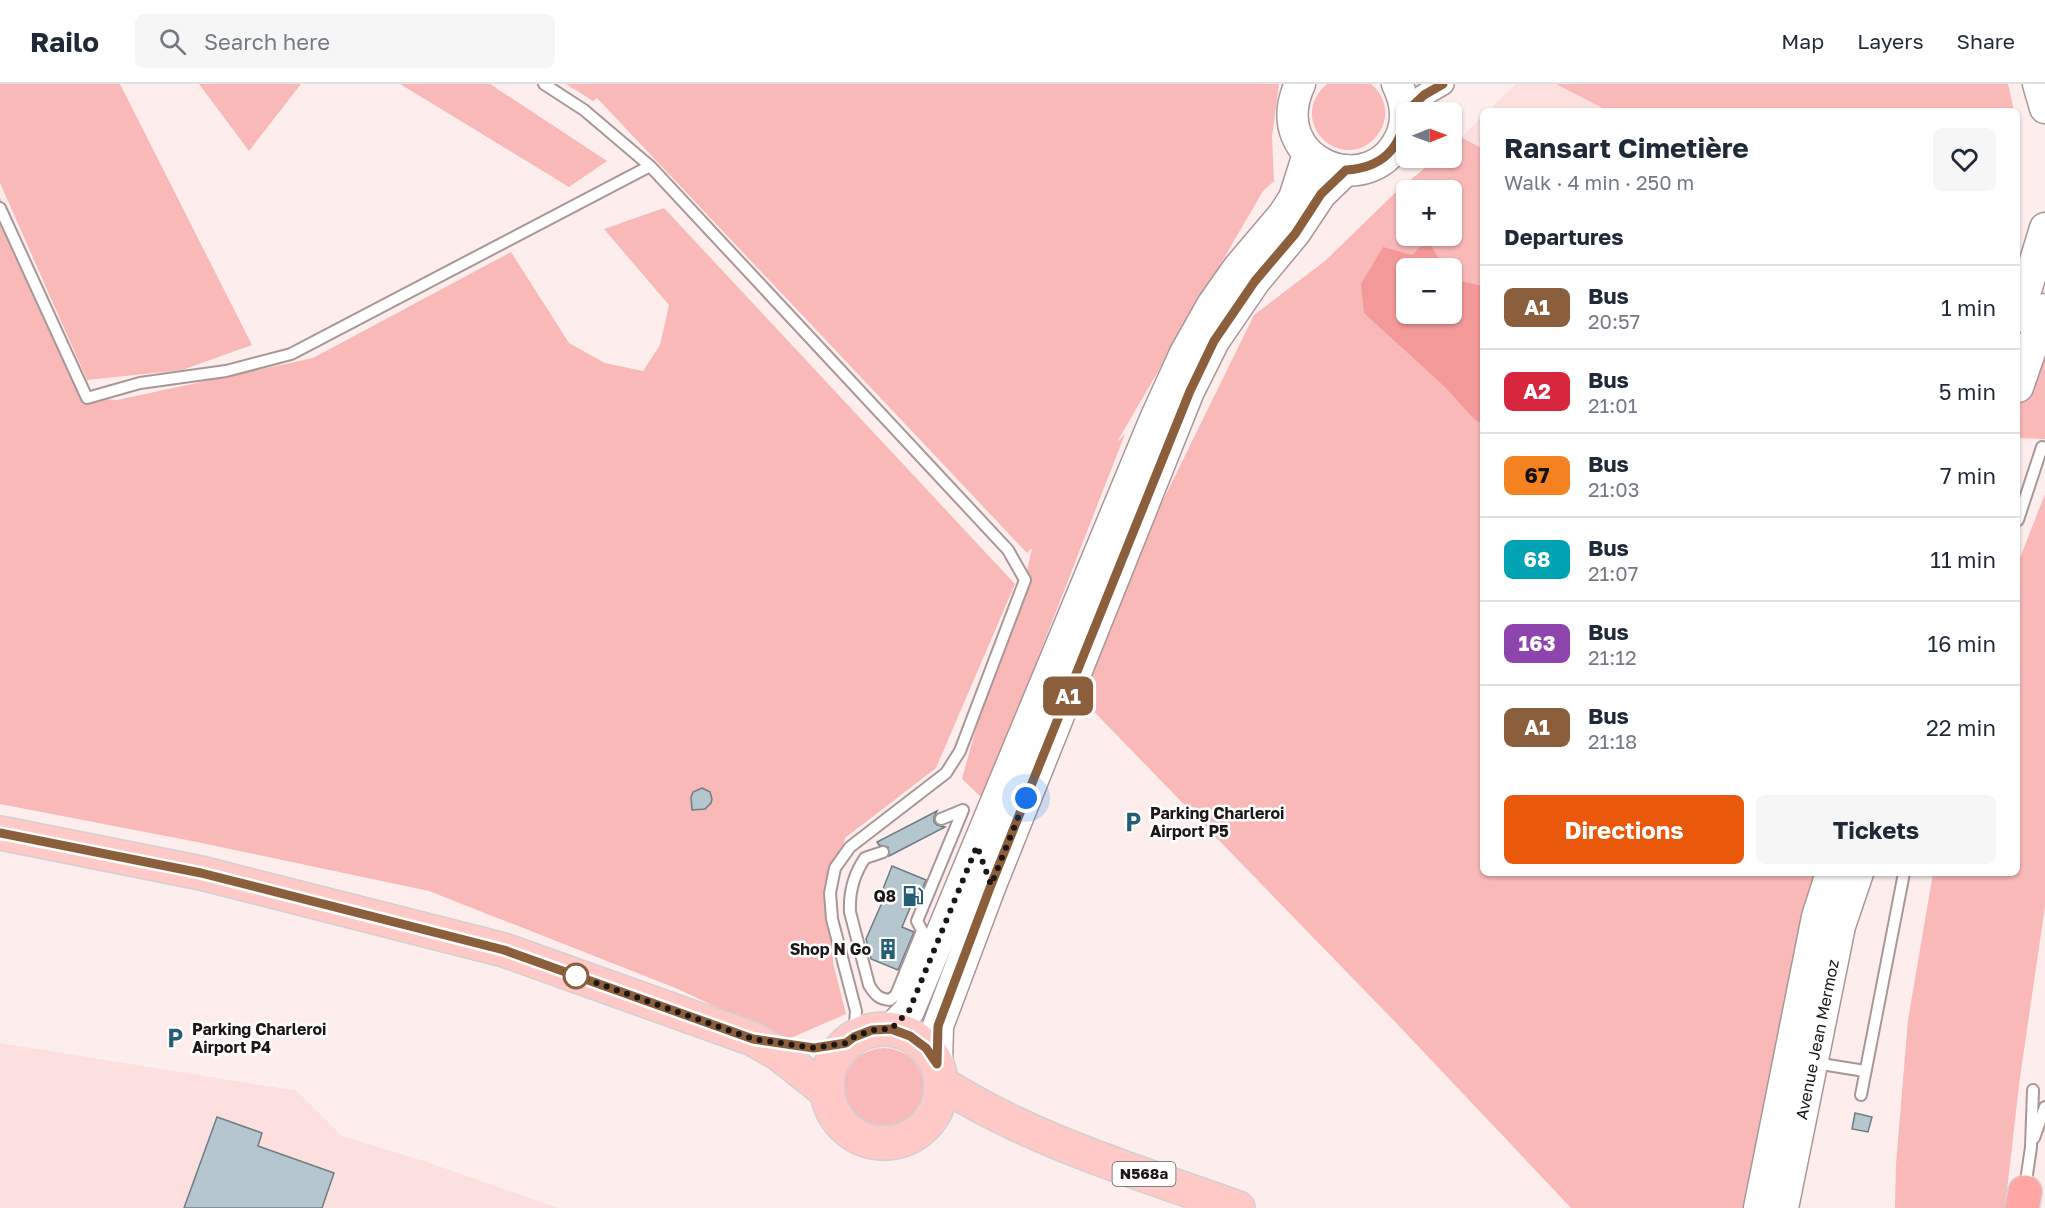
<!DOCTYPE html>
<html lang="en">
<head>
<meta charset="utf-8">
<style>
	body { margin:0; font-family:"Golos Text",sans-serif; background:#f6f6f7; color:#1f2937; height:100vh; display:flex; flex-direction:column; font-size:22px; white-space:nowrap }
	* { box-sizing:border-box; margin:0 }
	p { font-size:20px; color:#747a83 }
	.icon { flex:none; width:33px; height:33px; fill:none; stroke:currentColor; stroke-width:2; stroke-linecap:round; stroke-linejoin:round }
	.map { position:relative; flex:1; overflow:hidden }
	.drawer { position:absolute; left:1480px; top:24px; width:540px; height:768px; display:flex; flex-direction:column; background:#fff; border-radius:9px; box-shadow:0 2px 4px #0004 }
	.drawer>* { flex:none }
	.badge { padding:0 12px; border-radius:9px; font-size:21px; line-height:39px }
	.needle { width:39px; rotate:89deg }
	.controls { position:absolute; left:1396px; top:18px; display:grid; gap:12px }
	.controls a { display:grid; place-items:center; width:66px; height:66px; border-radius:9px; background:#fff; box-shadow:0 2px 4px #0004; font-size:30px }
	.you { position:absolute; width:30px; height:30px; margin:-15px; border:4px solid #fff; border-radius:50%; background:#1a73e8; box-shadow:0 0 0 9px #1a73e833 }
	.map>.badge { position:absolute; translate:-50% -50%; box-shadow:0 0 0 3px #fff }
	h2 { padding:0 24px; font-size:22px; line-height:54px }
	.round { display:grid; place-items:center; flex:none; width:63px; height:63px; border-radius:9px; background:#f6f6f7 }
	.headline { display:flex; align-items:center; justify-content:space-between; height:102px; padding:0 24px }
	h1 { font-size:28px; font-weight:700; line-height:45px }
	.button { display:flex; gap:12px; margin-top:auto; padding:12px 24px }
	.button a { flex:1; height:69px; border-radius:9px; background:#ea580c; color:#fff; font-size:24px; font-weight:700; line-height:69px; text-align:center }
	.button a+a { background:#f6f6f7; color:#1f2937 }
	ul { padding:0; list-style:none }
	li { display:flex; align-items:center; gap:18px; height:84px; padding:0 24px; border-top:2px solid #e0e1e3 }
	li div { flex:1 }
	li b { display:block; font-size:22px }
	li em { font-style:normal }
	li .badge { min-width:66px; font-weight:700; text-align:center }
	header { display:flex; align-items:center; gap:36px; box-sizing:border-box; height:84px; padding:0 30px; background:#fff; border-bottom:2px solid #e0e1e3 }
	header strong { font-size:28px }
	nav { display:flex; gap:33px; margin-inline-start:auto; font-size:21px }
	.search { width:420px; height:54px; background:#f6f6f7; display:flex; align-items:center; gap:15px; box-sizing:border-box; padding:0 21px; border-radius:9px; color:#747a83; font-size:22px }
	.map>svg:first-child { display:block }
</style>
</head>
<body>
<header>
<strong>Railo</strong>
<div class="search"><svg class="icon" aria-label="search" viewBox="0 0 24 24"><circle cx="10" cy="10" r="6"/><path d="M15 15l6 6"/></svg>Search here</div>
<nav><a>Map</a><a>Layers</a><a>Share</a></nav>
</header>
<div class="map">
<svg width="2045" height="1124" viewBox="0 0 2045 1124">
	<rect width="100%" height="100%" fill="#fdeeed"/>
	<!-- built -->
	<path fill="#fce0df" d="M1516 0H1556L1608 27H1488Z
		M1483 32V65L1461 53Z
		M0 959 297 1007 342 1052 427 1078 558 1124H0Z"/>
	<!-- green -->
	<path fill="#f9b9b8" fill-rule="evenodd" d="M0 0H120L252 261 182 286 87 296 0 99Z
		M199 0H301L249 67Z
		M400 0H490L607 77 569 103Z
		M566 0H1279L1272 53 1274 97 1263 107 1117 358 1125 350 983 715 962 695 995 575 1025 496 1032 464 1027 469 597 14 593 17Z
		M1327 0H1371C1409 32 1363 88 1325 57 1318 51 1313 42 1312 33 1311 20 1317 8 1327 0Z
		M1556 0H2008L2014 27H1608Z
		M1461 53 1483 65 1484 789H1831L1759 1124H1571L1400 943 1071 604 1254 231 1325 177 1396 108 1437 74H1452V61ZM1407 106H1452V152H1407ZM1407 184H1452V230H1407Z
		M0 113 87 314 117 316 313 274 511 168 569 259 605 279 643 287 660 261 669 221 604 145 664 124 1015 500 936 684 845 754 834 806 833 879 846 930 786 956 678 905 429 807 197 758 0 720Z
		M2045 229V355L2018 354V309Z
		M2045 410V822L2019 1001 2005 1124H1895L1896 1080 1908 936 1933 789H2018V479Z
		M843 1005a41 41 0 1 1 82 0a41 41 0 1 1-82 0Z"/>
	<!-- water -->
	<path fill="#f49999" d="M1427 156 1445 184H1407V230H1452V195L1483 202V340L1475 336 1445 303 1364 229 1361 200 1383 163 1412 171Z"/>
	<!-- building -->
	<path fill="#b6c6ce" stroke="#6e7d85" stroke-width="1.5" d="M702 704 710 708 712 715 711 719 705 725 692 726 691 713 693 708Z
		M937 727 934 733V738L937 741 945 743 889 772 888 763 879 761 877 758Z
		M892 782 926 796 916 819 913 817 902 843 914 848 898 886 871 875 866 855 887 807 883 805Z
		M1855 1029 1872 1033 1868 1048 1852 1045Z
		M217 1033 262 1049 258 1062 334 1089 322 1124H184Z"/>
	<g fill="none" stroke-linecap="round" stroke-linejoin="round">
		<defs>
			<path id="lane" d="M544 0 584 26 650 82 1008 466 1025 496 960 667 946 689 850 763 835 784 830 809 832 835 856 927 854 953
				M0 124 87 314 140 299 226 287 291 270 650 82
				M2018 436 2042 363
				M883 768 865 774C854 790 849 808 850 828L869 901C875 911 879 915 890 916L896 911 922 847
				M925 852 917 837 963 726 941 735
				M1815 979 1865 987
				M1861 1011 1904 789
				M2034 1054 2045 1023
				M2025 1104 2031 1063 2033 1006"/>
			<path id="street" d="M1406 28 1424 11 1443 0"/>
			<g id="secondary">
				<path d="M1300 0C1263 80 1375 121 1402 49 1408 32 1405 16 1397 0"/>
				<path d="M2038 0 2045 24"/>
				<path d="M2018 233 2045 144"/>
				<path d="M2018 303 2045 225"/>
				<path d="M891 945 909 927 1155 335 1185 269 1212 221 1238 184 1283 131 1294 114 1308 70"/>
				<path d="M937 980 938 942 991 801 1189 307 1214 257 1255 197 1295 149 1321 110 1346 86"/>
				<path d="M1759 1124 1817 833 1831 789"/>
				<path id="s1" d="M1783 1124 1840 842 1858 789"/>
			</g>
			<path id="primary" d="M0 749 201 789 504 866 753 955 779 970 826 1007
				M827 1002a57 57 0 1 1 114 0a57 57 0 1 1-114 0Z
				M941 999C1032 1057 1138 1088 1238 1124"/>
			<path id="highway" d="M2022 1124 2025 1108"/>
		</defs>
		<!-- lane casing -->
		<use href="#lane" stroke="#a99797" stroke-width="14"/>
		<!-- street casing -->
		<use href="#street" stroke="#a99797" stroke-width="24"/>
		<!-- secondary casing -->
		<use href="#secondary" stroke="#a99797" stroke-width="33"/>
		<!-- primary casing -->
		<use href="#primary" stroke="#d2d0d0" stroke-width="36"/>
		<!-- highway casing -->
		<use href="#highway" stroke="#d2d0d0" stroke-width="36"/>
		<!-- lane -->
		<use href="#lane" stroke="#fff" stroke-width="10"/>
		<!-- street -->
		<use href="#street" stroke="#fff" stroke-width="21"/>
		<!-- secondary -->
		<use href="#secondary" stroke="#fff" stroke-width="30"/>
		<!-- primary -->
		<use href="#primary" stroke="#ffc9c8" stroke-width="33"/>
		<!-- highway -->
		<use href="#highway" stroke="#ffa5a4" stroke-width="33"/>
	</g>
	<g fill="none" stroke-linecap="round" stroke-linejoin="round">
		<defs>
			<path id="line" d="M0 749 201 789 504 866 753 955 814 964 846 959 854 953 872 946 891 945 910 952 926 964 937 980 938 942 991 801 1190 307 1214 257 1255 197 1295 150 1321 110 1346 86C1382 84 1402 64 1406 28L1424 11 1443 0"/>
		</defs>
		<!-- line casing -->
		<use href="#line" stroke="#fff" stroke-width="14"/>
		<!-- line -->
		<use href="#line" stroke="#8b5e3c" stroke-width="9"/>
		<!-- walk -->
		<path stroke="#1c1616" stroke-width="6" stroke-dasharray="0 10.8" d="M576 892 566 888 753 955 814 964 846 959 854 953 872 946 891 945 909 927 977 762 991 801 1026 714"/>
	</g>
	<!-- icons -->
	<defs>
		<symbol id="parking-bare" viewBox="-9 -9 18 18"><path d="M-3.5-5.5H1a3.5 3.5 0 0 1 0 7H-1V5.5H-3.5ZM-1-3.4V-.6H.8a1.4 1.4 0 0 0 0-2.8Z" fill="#235e76" stroke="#fff" stroke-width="2.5" paint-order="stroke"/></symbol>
		<symbol id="fuel-bare" viewBox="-9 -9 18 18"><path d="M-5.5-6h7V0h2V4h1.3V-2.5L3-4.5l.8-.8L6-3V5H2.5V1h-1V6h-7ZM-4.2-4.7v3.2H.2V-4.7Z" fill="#235e76" stroke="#fff" stroke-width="2.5" paint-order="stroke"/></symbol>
		<symbol id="building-bare" viewBox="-9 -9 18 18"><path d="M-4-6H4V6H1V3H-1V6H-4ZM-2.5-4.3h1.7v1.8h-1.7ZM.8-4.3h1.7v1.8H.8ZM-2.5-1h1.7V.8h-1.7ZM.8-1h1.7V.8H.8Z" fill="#235e76" stroke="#fff" stroke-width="2.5" paint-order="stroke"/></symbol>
	</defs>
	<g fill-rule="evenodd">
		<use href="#parking-bare" x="1118" y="723" width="30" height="30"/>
		<use href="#fuel-bare" x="898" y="797" width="30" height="30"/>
		<use href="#building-bare" x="873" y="850" width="30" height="30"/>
		<use href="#parking-bare" x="160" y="939" width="30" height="30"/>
	</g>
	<!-- markers -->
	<circle fill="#fff" stroke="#8b5e3c" stroke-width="3" cx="576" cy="892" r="12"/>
	<g text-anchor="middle" stroke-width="5" stroke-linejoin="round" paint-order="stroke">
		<!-- shield labels -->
		<rect fill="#fff" stroke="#605c5c" stroke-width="1.5" x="1112.5" y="1078" width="63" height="24" rx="4.5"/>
		<g font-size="15" font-weight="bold" fill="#1c1616">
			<text x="1144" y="1095">N568a</text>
		</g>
		<!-- poi labels -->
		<g font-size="16" font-weight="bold" fill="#1c1616" stroke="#fff" text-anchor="start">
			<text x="1150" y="735">Parking Charleroi<tspan x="1150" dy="18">Airport P5</tspan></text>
			<text x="896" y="818" text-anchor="end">Q8</text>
			<text x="871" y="871" text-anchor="end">Shop N Go</text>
			<text x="192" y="951">Parking Charleroi<tspan x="192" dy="18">Airport P4</tspan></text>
		</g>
		<!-- street labels -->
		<g font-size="16" fill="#1c1616" stroke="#fff">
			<text dy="6" stroke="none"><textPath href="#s1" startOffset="172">Avenue Jean Mermoz</textPath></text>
		</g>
	</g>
</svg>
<div class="controls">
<a><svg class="needle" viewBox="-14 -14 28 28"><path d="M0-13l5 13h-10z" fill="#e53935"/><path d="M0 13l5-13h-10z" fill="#747a83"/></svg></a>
<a>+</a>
<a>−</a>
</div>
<div class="you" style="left:1026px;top:714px"></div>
<b class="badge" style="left:1068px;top:612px;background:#8b5e3c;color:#fff">A1</b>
<section class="drawer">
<div class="headline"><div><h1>Ransart Cimetière</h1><p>Walk · 4 min · 250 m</p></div><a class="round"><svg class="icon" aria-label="heart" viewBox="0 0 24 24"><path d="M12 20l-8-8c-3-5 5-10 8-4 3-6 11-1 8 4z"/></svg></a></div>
<h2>Departures</h2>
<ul>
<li><span class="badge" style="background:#8b5e3c;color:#fff">A1</span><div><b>Bus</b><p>20:57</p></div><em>1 min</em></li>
<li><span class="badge" style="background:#d7263d;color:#fff">A2</span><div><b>Bus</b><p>21:01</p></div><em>5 min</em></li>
<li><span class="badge" style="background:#f58220;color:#111">67</span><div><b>Bus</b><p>21:03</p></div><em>7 min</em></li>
<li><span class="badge" style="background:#00a3b4;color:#fff">68</span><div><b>Bus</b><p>21:07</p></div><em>11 min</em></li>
<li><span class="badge" style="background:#8e44ad;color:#fff">163</span><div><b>Bus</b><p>21:12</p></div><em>16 min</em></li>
<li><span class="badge" style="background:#8b5e3c;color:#fff">A1</span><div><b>Bus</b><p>21:18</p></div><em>22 min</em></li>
</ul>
<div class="button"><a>Directions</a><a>Tickets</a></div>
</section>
</div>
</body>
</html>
